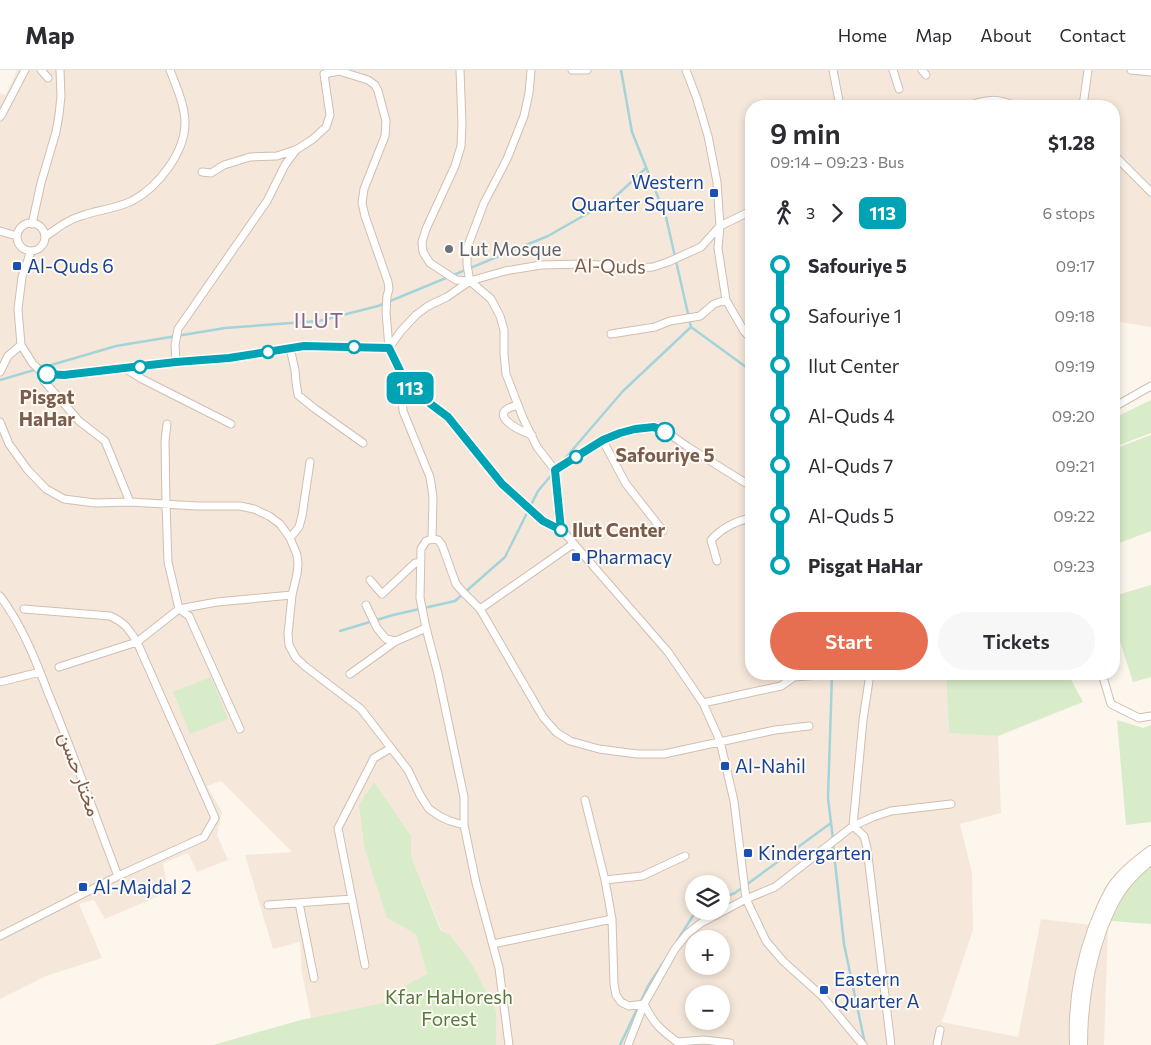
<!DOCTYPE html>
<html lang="en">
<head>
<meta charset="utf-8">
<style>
	body { margin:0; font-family:Commissioner,Vazirmatn,sans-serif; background:#f7f7f7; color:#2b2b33; height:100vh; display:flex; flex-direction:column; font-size:19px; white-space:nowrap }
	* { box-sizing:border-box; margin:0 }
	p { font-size:16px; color:#7c7c81 }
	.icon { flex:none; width:28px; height:28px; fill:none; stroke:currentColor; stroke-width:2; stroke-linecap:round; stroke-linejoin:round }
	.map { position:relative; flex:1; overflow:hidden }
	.details { position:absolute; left:745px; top:30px; width:375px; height:580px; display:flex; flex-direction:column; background:#fff; border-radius:20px; box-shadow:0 2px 8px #0003 }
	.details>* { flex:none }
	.badge { padding:0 10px; border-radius:8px; font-size:18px; line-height:32px }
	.fabs { position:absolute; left:685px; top:805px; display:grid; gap:10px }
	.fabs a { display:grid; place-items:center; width:45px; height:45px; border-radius:50%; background:#fff; box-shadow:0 2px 8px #0003; font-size:25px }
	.map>.badge { position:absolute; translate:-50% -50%; box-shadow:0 0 0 2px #fff }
	.legs { display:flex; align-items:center; gap:8px; height:55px; padding:0 25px; font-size:16px }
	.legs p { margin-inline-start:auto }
	.headline { display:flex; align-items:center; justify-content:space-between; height:85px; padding:0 25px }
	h1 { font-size:28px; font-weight:600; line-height:38px }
	.action { display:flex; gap:10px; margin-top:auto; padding:10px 25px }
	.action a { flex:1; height:58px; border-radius:30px; background:#e76f51; color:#fff; font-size:20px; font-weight:600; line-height:58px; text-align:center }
	.action a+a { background:#f7f7f7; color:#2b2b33 }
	ul { padding:0 25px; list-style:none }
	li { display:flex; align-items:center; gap:18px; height:50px; font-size:19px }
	li i { display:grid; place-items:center; width:8px; height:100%; margin:0 6px; background:currentColor }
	li i::after { content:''; width:12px; height:12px; margin:-6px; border:4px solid; border-radius:50%; background:#fff }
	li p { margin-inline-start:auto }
	li:first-child i { background:linear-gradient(#0000 50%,currentColor 0) }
	li:last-child i { background:linear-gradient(currentColor 50%,#0000 0) }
	header { display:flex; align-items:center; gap:30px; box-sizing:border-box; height:70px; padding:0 25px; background:#fff; border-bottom:1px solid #e1e1e2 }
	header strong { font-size:24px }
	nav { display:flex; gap:28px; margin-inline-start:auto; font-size:18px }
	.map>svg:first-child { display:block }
</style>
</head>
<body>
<header>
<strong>Map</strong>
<nav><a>Home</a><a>Map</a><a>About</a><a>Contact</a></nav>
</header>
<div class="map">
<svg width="1151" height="975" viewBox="0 0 1151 975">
	<rect width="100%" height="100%" fill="#fdf6ec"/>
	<!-- residential -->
	<path fill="#f5e8da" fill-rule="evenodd" d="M17 0H1151V257L1114 251V36H751V604H946L949 662 998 666 1001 743 960 754 972 803 973 860 942 952 1018 967 1041 849 1108 857 1104 975H496V941L442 861 411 786V766L387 847 416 864 427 904 406 915 392 931 311 948 302 903 300 872 273 879 245 785 292 782 221 711 207 716 222 742 217 765 228 790 197 802 188 783 163 793 168 822 105 849 94 830 79 834 102 888 46 906 0 929V23L6 25ZM694 814H721V841H694ZM694 869H721V896H694ZM694 924H721V951H694Z"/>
	<!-- green -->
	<path fill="#d8ecc9" d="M1151 330V363L1114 377V348Z
		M1151 365V461L1114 475V379Z
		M1151 515V607L1133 612 1114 553V526Z
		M946 604H1068L1083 632 998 666 949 663Z
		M211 607 228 649 190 664 173 622Z
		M1117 650 1143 658 1151 655V752L1126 755Z
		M374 712 411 766V786L441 861 450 865 473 896 496 941V975H213L301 950 392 931 406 915 427 904 416 864 387 848 365 780 359 735Z
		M1151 794V854L1111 851 1128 818Z"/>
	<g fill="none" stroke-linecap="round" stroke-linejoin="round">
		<!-- stream -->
		<path stroke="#a5d3da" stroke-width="2.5" d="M621 0 632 62 666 147 691 257 746 297 751 306
			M0 310 116 276 225 258 319 251 378 236 548 166 613 129 646 98
			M562 392 623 321 691 257
			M340 561 393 545 455 531 505 487 538 421 554 402
			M832 605 828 728 833 769
			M833 774 844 874 865 974
			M721 828 735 823 831 753
			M677 871 696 841
			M620 975 648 916 665 890"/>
		<defs>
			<path id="street" d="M41 0 48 8
				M460 0 462 53 461 76 455 96 426 159 422 172 423 182 430 193 456 210 470 211
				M531 0 529 23 524 46 507 89 484 133 467 178V195L470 211 491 229 500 246 504 260V284L506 304 523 348 537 377 555 400 561 459
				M572 0H587
				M686 0 697 29 708 66 717 112 720 156 718 178 726 230 744 261 751 269
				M833 0 840 36
				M893 0 899 19
				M922 0 926 5
				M1131 0 1151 2
				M968 36C986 29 997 28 1015 36
				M1083 36 1088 0
				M0 47 2 44 25 0
				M1114 85 1151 122
				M202 102 211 103 224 95 250 87 277 86 295 80
				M17 167a14 14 0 1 1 28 0a14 14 0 1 1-28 0Z
				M32 154 41 113 56 62 59 45 61 26 60 0
				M0 161 17 166
				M45 167C56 159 67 150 81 146 98 140 115 139 132 131 158 117 186 82 185 51 184 33 176 16 170 0
				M31 181 22 207 18 239 21 275 33 294 43 303 54 305H64L176 292 229 288 305 276 389 278 401 261 416 245 428 236 447 227 470 211 505 201 541 195 585 194 637 198 653 197 668 192 701 177 720 156 751 141
				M611 264 655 257 670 251 700 246 714 234 726 230
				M290 278 295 300 296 312 298 325 314 338 363 373
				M176 292 175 275 178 259 267 131 285 95 296 80 313 69 326 57 330 45 324 4 339 1 368 10 375 15 378 21 386 51 385 66 364 119 362 133 365 146 388 212 389 219 387 226 386 242 389 278 408 317 447 347 501 414 543 451 561 459 668 582 703 633 720 671 734 731 746 829 766 871 783 891 823 927 863 975
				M126 299 142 309 231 354
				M0 302 8 286 21 275
				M43 303V307L44 311 79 351 105 371 130 432
				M408 317 402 328 403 341 430 407 433 427 432 469 438 470 442 475 456 514 462 521 480 539 543 647 556 662 570 671 599 679 637 684H664L775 660 809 656
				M518 335C484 343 518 360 532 365
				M1114 337 1151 316
				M0 352 9 374 27 399 46 419 64 429 95 433 130 432 197 436H240L254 439 269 446 280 454 290 468 297 485 298 494 297 504 292 525 288 564 289 575 296 588 306 597 361 639 408 700 420 725 429 739 441 747 450 751 464 755
				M167 354 165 371 166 434 168 492 179 539 189 546 240 659
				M603 371 626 414 663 461
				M555 400 603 371 620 363 635 359 654 357 668 363 688 377 744 412 751 415
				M290 468 299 457 302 446 310 392
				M432 469 426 471 421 479 420 528 426 558 438 604 464 727V755L476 813 499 898 509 975
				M717 491 711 470C722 458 736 451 751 448
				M370 510 382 524 415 493H420
				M0 526C22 555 36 591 49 625 74 685 95 746 118 806
				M366 535 377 558 386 569 396 571
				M480 539 573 474
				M59 597 137 572 179 539 217 532 292 525
				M350 604 396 571 426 558
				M870 604 863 650 853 756 864 766 867 778 891 975
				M1102 604 1111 634 1139 648 1151 646
				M794 607 833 604
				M0 612 40 602
				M703 633 781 616 794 607V604
				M585 730 605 810 612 849 614 914 616 925 621 932 629 936 644 934C654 954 660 959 677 972L704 970 730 973
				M605 810 642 806 685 786
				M299 833 314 908
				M268 835 352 829
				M0 866 118 806 204 767 215 748 137 572C129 559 124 552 110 546L24 539
				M493 874 612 849
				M365 895 338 758 374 688 391 678
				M628 975 644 934 675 879 687 864 701 853 746 829 775 817 853 756 873 747 891 741 951 734
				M937 975 940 960"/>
			<path id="secondary" d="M1075 975C1073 934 1080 895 1094 857 1100 843 1105 828 1114 815 1124 801 1138 791 1151 781
				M1082 975C1082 934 1088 896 1102 858 1107 846 1112 833 1119 823 1127 810 1139 799 1151 789"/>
		</defs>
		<!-- street casing -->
		<use href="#street" stroke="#d1beb0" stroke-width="9"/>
		<!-- secondary casing -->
		<use href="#secondary" stroke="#d6c0b0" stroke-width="12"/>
		<!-- street -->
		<use href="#street" stroke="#fff" stroke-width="7"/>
		<!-- secondary -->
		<use href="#secondary" stroke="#fff" stroke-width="10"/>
	</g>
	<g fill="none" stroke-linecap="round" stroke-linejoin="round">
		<defs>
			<path id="line-1" d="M47 304 64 305 176 292 229 288 304 276 389 278 408 317 448 347 502 414 543 451 561 460 555 400 603 370 620 363 635 359 654 357 665 362"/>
		</defs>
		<!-- line-1 casing -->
		<use href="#line-1" stroke="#fff" stroke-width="11"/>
		<!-- line-1 -->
		<use href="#line-1" stroke="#00a3b4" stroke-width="8"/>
	</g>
	<!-- markers -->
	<g fill="#1a4fb4" stroke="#fffaf3" stroke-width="2">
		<rect x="709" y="118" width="10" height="10" rx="2.5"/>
		<rect x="12" y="191" width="10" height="10" rx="2.5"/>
		<rect x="571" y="482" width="10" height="10" rx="2.5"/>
		<rect x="720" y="691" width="10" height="10" rx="2.5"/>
		<rect x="743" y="778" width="10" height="10" rx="2.5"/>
		<rect x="78" y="812" width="10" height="10" rx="2.5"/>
		<rect x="819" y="915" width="10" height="10" rx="2.5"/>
	</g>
	<circle fill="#6b7280" stroke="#fffaf3" stroke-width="2" cx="449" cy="179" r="5"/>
	<g fill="#fff" stroke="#00a3b4" stroke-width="2.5">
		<circle cx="354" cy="277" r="6"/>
		<circle cx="268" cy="282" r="6"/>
		<circle cx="140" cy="297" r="6"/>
		<circle cx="47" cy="304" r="9"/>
		<circle cx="665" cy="362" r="9"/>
		<circle cx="576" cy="387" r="6"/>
		<circle cx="561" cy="460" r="6"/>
	</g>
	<g text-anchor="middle" stroke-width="4" stroke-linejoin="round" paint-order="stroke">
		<!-- transit labels -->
		<g font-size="19" fill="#164399" stroke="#fffaf3" text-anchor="start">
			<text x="704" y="119" text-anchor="end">Western<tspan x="704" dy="22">Quarter Square</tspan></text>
			<text x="27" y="203">Al-Quds 6</text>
			<text x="586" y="494">Pharmacy</text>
			<text x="735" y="703">Al-Nahil</text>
			<text x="758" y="790">Kindergarten</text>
			<text x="93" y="824">Al-Majdal 2</text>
			<text x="834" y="916">Eastern<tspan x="834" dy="22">Quarter A</tspan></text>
		</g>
		<!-- worship labels -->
		<g font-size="19" fill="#5b616d" stroke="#fffaf3" text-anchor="start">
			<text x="459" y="186">Lut Mosque</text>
		</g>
		<!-- street labels -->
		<g font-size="19" fill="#7a5c4d" stroke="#fffaf3">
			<text transform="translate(610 196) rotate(1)" y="7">Al-Quds</text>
			<text transform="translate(80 704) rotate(70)" y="7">مختار حسن</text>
		</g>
		<!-- stop labels -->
		<g font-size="19" font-weight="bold" fill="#7a5c4d" stroke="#fffaf3">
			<text x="47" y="334">Pisgat<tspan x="47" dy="22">HaHar</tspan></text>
			<text x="665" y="392">Safouriye 5</text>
			<text x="572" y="467" text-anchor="start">Ilut Center</text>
		</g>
		<!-- park labels -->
		<g font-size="19" fill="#537a41" stroke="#fffaf3">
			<text x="449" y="934">Kfar HaHoresh<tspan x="449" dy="22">Forest</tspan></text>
		</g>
		<!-- quarter labels -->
		<g font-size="21" letter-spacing="1" fill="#846695" stroke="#fffaf3">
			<text x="319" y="258">ILUT</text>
		</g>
	</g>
</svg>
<div class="fabs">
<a><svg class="icon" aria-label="layers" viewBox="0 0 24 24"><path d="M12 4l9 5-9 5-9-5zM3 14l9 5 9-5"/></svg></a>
<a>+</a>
<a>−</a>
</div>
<b class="badge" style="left:410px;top:318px;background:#00a3b4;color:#fff">113</b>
<section class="details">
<div class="headline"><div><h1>9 min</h1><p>09:14 – 09:23 · Bus</p></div><b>$1.28</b></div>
<div class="legs"><svg class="icon" aria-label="walk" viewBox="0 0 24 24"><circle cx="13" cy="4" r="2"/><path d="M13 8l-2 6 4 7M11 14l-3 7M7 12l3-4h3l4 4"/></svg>3<svg class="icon" aria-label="forward" viewBox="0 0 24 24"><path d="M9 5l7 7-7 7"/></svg><b class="badge" style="background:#00a3b4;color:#fff">113</b><p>6 stops</p></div>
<ul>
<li><i style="color:#00a3b4"></i><b>Safouriye 5</b><p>09:17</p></li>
<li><i style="color:#00a3b4"></i><span>Safouriye 1</span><p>09:18</p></li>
<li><i style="color:#00a3b4"></i><span>Ilut Center</span><p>09:19</p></li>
<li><i style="color:#00a3b4"></i><span>Al-Quds 4</span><p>09:20</p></li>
<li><i style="color:#00a3b4"></i><span>Al-Quds 7</span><p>09:21</p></li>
<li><i style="color:#00a3b4"></i><span>Al-Quds 5</span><p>09:22</p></li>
<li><i style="color:#00a3b4"></i><b>Pisgat HaHar</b><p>09:23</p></li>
</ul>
<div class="action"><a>Start</a><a>Tickets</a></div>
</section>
</div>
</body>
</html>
